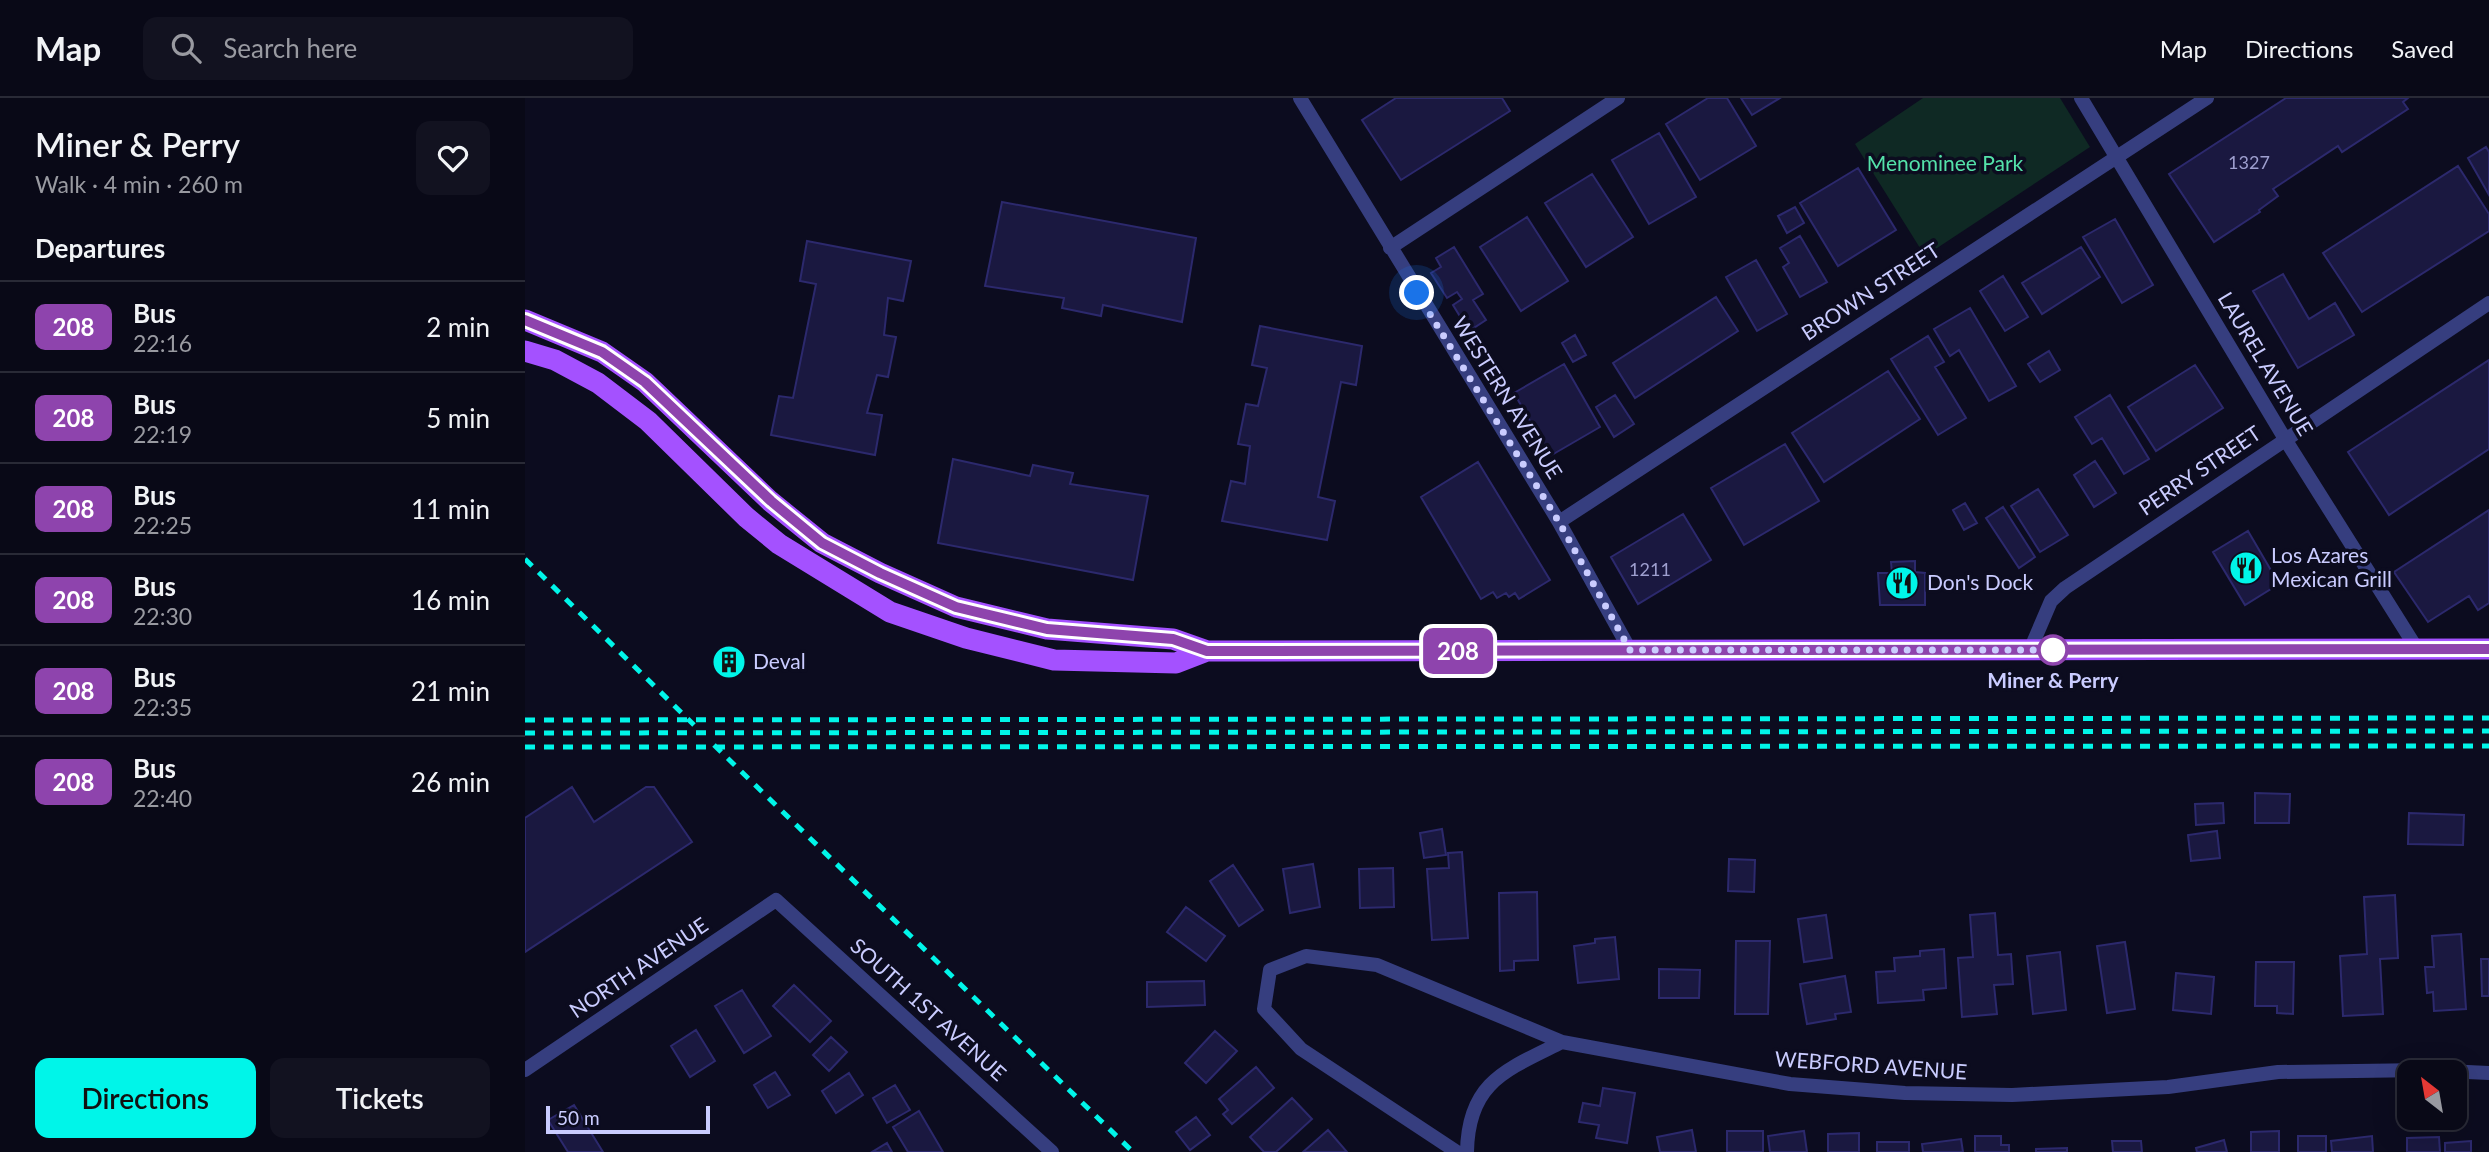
<!DOCTYPE html>
<html lang="en">
<head>
<meta charset="utf-8">
<style>
	body { margin:0; font-family:Lato,sans-serif; background:#121220; color:#f1f3f6; height:100vh; display:flex; flex-direction:column; font-size:26px; white-space:nowrap }
	* { box-sizing:border-box; margin:0 }
	p { font-size:23px; color:#999aa1 }
	.icon { flex:none; width:38px; height:38px; fill:none; stroke:currentColor; stroke-width:2; stroke-linecap:round; stroke-linejoin:round }
	.map { position:relative; flex:1; overflow:hidden }
	.side { display:flex; flex-direction:column; background:#090917; width:525px }
	.side>* { flex:none }
	.badge { padding:0 14px; border-radius:10px; font-size:24px; line-height:46px }
	.needle { width:46px; rotate:329deg }
	.tools { position:absolute; left:1872px; top:962px; display:grid; gap:14px }
	.tools a { display:grid; place-items:center; width:70px; height:70px; border-radius:14px; background:#090917; box-shadow:0 7px 28px #0002,0 0 0 2px #292a36; font-size:35px }
	.scale { position:absolute; left:21px; bottom:18px; width:164px; box-sizing:border-box; padding-left:7px; border:4px solid #caccff; border-top:0; font-size:19px; line-height:24px; white-space:nowrap; color:#caccff; -webkit-text-stroke:5px #0c0c1f; paint-order:stroke }
	.you { position:absolute; width:35px; height:35px; margin:-18px; border:5px solid #fff; border-radius:50%; background:#1a73e8; box-shadow:0 0 0 10px #1a73e833 }
	.map>.badge { position:absolute; translate:-50% -50%; box-shadow:0 0 0 4px #fff }
	h2 { padding:0 35px; font-size:26px; line-height:63px }
	.round { display:grid; place-items:center; flex:none; width:74px; height:74px; border-radius:14px; background:#121220 }
	.overview { display:flex; align-items:center; justify-content:space-between; height:119px; padding:0 35px }
	h1 { font-size:33px; font-weight:600; line-height:52px }
	.cta { display:flex; gap:14px; margin-top:auto; padding:14px 35px }
	.cta a { flex:1; height:80px; border-radius:14px; background:#00f5e9; color:#111; font-size:28px; font-weight:600; line-height:80px; text-align:center }
	.cta a+a { background:#121220; color:#f1f3f6 }
	ul { padding:0; list-style:none }
	li { display:flex; align-items:center; gap:21px; height:91px; padding:0 35px; border-top:2px solid #292a36 }
	li div { flex:1 }
	li b { display:block; font-size:26px }
	li em { font-style:normal }
	li .badge { min-width:77px; font-weight:700; text-align:center }
	header { display:flex; align-items:center; gap:42px; box-sizing:border-box; height:98px; padding:0 35px; background:#090917; border-bottom:2px solid #292a36 }
	header strong { font-size:33px }
	nav { display:flex; gap:38px; margin-inline-start:auto; font-size:24px }
	.search { width:490px; height:63px; background:#121220; display:flex; align-items:center; gap:18px; box-sizing:border-box; padding:0 24px; border-radius:14px; color:#999aa1; font-size:26px }
	main { display:flex; flex:1; min-height:0 }
	.map>svg:first-child { display:block }
</style>
</head>
<body>
<header>
<strong>Map</strong>
<div class="search"><svg class="icon" aria-label="search" viewBox="0 0 24 24"><circle cx="10" cy="10" r="6"/><path d="M15 15l6 6"/></svg>Search here</div>
<nav><a>Map</a><a>Directions</a><a>Saved</a></nav>
</header>
<main>
<section class="side">
<div class="overview"><div><h1>Miner &amp; Perry</h1><p>Walk · 4 min · 260 m</p></div><a class="round"><svg class="icon" aria-label="heart" viewBox="0 0 24 24"><path d="M12 20l-8-8c-3-5 5-10 8-4 3-6 11-1 8 4z"/></svg></a></div>
<h2>Departures</h2>
<ul>
<li><span class="badge" style="background:#8e44ad;color:#fff">208</span><div><b>Bus</b><p>22:16</p></div><em>2 min</em></li>
<li><span class="badge" style="background:#8e44ad;color:#fff">208</span><div><b>Bus</b><p>22:19</p></div><em>5 min</em></li>
<li><span class="badge" style="background:#8e44ad;color:#fff">208</span><div><b>Bus</b><p>22:25</p></div><em>11 min</em></li>
<li><span class="badge" style="background:#8e44ad;color:#fff">208</span><div><b>Bus</b><p>22:30</p></div><em>16 min</em></li>
<li><span class="badge" style="background:#8e44ad;color:#fff">208</span><div><b>Bus</b><p>22:35</p></div><em>21 min</em></li>
<li><span class="badge" style="background:#8e44ad;color:#fff">208</span><div><b>Bus</b><p>22:40</p></div><em>26 min</em></li>
</ul>
<div class="cta"><a>Directions</a><a>Tickets</a></div>
</section>
<div class="map">
<svg width="1964" height="1054" viewBox="0 0 1964 1054">
	<rect width="100%" height="100%" fill="#0c0c1f"/>
	<!-- green -->
	<path fill="#0f2924" d="M1398 0H1535L1565 49 1400 158 1330 46Z"/>
	<!-- building -->
	<path fill="#1a1840" stroke="#2c296d" stroke-width="2" d="M871 0H977L985 13 876 82 837 22Z
		M1183 0H1202L1231 48 1175 82 1141 26Z
		M1216 0H1255L1227 17Z
		M1761 0H1883L1878 4 1883 11 1817 54 1813 48 1748 91 1753 98 1734 112 1735 114 1689 144 1644 76Z
		M1134 35 1171 99 1124 126 1087 62Z
		M1961 49 1964 54V97L1943 60Z
		M1933 68 1964 116V133L1837 214 1798 155Z
		M1333 70 1371 132 1313 168 1275 105Z
		M1067 76 1108 139 1061 169 1020 105Z
		M477 104 671 140 657 224 578 207 576 218 537 210 539 200 460 188Z
		M1270 109 1279 125 1262 135 1253 118Z
		M1002 119 1043 183 996 213 955 149Z
		M1590 121 1628 187 1597 205 1558 139Z
		M1275 138 1302 184 1275 199 1258 169 1264 165 1255 150Z
		M282 143 386 163 378 203 363 200 359 237 371 239 363 279 352 277 342 315 357 317 350 357 246 337 254 298 268 300 291 186 275 183Z
		M929 149 958 196 948 202 961 222 944 233 928 207 937 201 932 194 922 200 906 175 916 169 911 160Z
		M1556 149 1575 179 1517 216 1497 185Z
		M1231 162 1262 216 1232 233 1201 179Z
		M1758 176 1784 221 1810 205 1829 237 1773 270 1728 193Z
		M1478 178 1503 219 1480 233 1455 193Z
		M1191 199 1213 233 1110 300 1088 265Z
		M1445 210 1491 288 1464 303 1434 252 1425 258 1409 231Z
		M735 228 837 248 831 287 816 284 793 399 810 403 802 442 697 423 706 383 720 386 725 348 713 346 721 306 733 308 742 270 727 267Z
		M1050 237 1061 257 1048 264 1037 245Z
		M1403 238 1419 264 1410 269 1441 320 1413 337 1366 261Z
		M1524 253 1535 272 1515 284 1503 266Z
		M1964 262V351L1864 417 1823 354Z
		M1039 266 1075 329 1025 358 989 295Z
		M1670 267 1698 310 1631 353 1603 309Z
		M1363 273 1395 321 1299 384 1267 335Z
		M1090 297 1109 326 1089 339 1071 309Z
		M1585 297 1624 361 1599 376 1577 340 1567 346 1550 319Z
		M1260 346 1294 403 1219 447 1186 390Z
		M428 361 505 378 508 367 548 375 545 386 623 398 608 482 413 445Z
		M1570 363 1591 395 1569 409 1549 377Z
		M953 364 1025 482 994 501 990 495 984 499 981 495 972 500 968 494 956 501 896 399Z
		M1513 391 1543 437 1515 454 1486 408Z
		M1440 405 1452 425 1439 432 1428 412Z
		M1478 409 1510 459 1494 470 1461 420Z
		M1964 412V505L1953 512 1944 498 1903 524 1869 474Z
		M1158 416 1186 462 1113 506 1086 459Z
		M1723 433 1754 486 1720 507 1688 454Z
		M1390 463V474L1400 475V507H1355L1353 475H1367L1366 464Z
		M192 554H215L216 573 192 574Z
		M47 689 69 724 121 689H129L167 744 0 854V720Z
		M1730 695 1765 696 1764 725H1730Z
		M1698 705 1699 725 1671 727 1670 706Z
		M1884 715 1939 717 1938 747 1883 746Z
		M917 731 921 757 899 760 895 735Z
		M1692 733 1695 760 1666 763 1663 737Z
		M937 754 943 840 907 842 902 771 924 770 923 755Z
		M1204 761 1230 762 1229 794 1203 793Z
		M788 766 795 809 765 815 758 771Z
		M708 767 738 812 714 828 685 783Z
		M868 770 869 809 835 810 834 771Z
		M1012 794 1013 862 989 863V872L975 873 974 795Z
		M1870 797 1873 860 1855 861 1858 916 1818 918 1815 858 1842 856 1839 799Z
		M661 809 700 838 681 863 642 834Z
		M1470 815 1473 857 1486 856 1488 886 1469 887 1472 916 1437 919 1433 860 1448 859 1445 817Z
		M1301 817 1307 860 1279 864 1273 821Z
		M1936 836 1941 911 1909 913 1908 894 1902 895 1900 869H1909L1907 838Z
		M1090 839 1094 881 1053 885 1049 848 1070 845V841Z
		M1211 843H1245L1243 916H1210Z
		M1600 844 1610 911 1582 915 1572 848Z
		M1419 851 1421 890 1398 892 1399 902 1353 905 1351 874 1370 873 1369 860 1395 858V853Z
		M1535 854 1541 912 1508 916 1502 858Z
		M1956 861H1964V898H1957Z
		M1731 864H1769L1768 916 1752 915V908H1730Z
		M1134 871 1175 872 1174 900H1134Z
		M1651 875 1689 879 1686 916 1648 912Z
		M1320 878 1326 914 1310 916 1311 921 1282 926 1275 886Z
		M679 883 680 907 622 909V884Z
		M269 887 306 923 285 944 248 908Z
		M217 892 246 938 219 955 190 908Z
		M171 932 190 963 165 979 146 948Z
		M690 933 712 953 681 985 660 965Z
		M306 939 322 954 304 973 288 957Z
		M731 969 749 990 707 1026 698 1016 703 1012 694 1001Z
		M250 974 265 997 243 1010 229 987Z
		M324 975 338 997 311 1015 297 993Z
		M370 987 385 1012 362 1025 348 1000Z
		M1078 990 1110 995 1102 1045 1071 1040 1074 1027 1054 1024 1058 1005 1075 1008Z
		M767 1000 787 1021 751 1054H739L725 1039Z
		M49 1007 78 1054H43L23 1022Z
		M394 1013 418 1054H383L368 1029Z
		M671 1019 685 1037 665 1052 651 1034Z
		M803 1032 822 1054H778Z
		M1167 1032 1171 1054H1135L1132 1039Z
		M1202 1033H1238V1054H1202Z
		M1279 1033 1282 1054H1245L1243 1038Z
		M1754 1033V1054H1726V1034Z
		M1334 1035V1054H1303V1036Z
		M1450 1038H1476V1047H1484V1054H1450Z
		M1773 1038H1801V1054H1773Z
		M1847 1038 1848 1054H1807L1806 1043Z
		M1914 1039 1915 1054H1882V1040Z
		M1436 1041 1438 1054H1398L1397 1046Z
		M1699 1042 1702 1054H1672L1671 1050Z
		M1587 1043H1616L1617 1054H1588Z
		M1946 1043V1054H1920V1045Z
		M1352 1044H1384V1054H1352Z
		M362 1045 367 1054H347Z
		M1542 1050V1054H1511V1051Z"/>
	<g fill="none" stroke-linecap="round" stroke-linejoin="round">
		<!-- street -->
		<path stroke="#363e7f" stroke-width="14" d="M775 0 1034 424 1105 552
			M1556 0 1760 341 1892 551
			M865 150 1093 0
			M1034 424 1682 0
			M1505 552 1526 503 1540 490 1964 205
			M0 972 251 802 527 1054
			M932 1054 776 951 739 911 745 872 781 858 852 867 1037 944 1265 986 1380 995 1487 997 1643 989 1753 974 1900 972 1964 975
			M942 1054C943 984 981 972 1037 944"/>
		<!-- primary -->
		<path stroke="#a451ff" stroke-width="21" d="M0 222 77 254 120 284 245 403 297 445 355 475 431 509 522 531 648 541 682 553 1964 551
			M0 253 30 262 73 285 123 323 221 419 254 446 365 514 441 540 529 562 651 565 682 553"/>
		<!-- rail -->
		<path stroke="#00f5e9" stroke-width="5" stroke-dasharray="10 9" stroke-linecap="butt" d="M0 461 169 627
			M0 622 1964 620
			M0 635 1964 633
			M189 647 608 1054
			M0 649 1964 648"/>
	</g>
	<g fill="none" stroke-linecap="round" stroke-linejoin="round">
		<defs>
			<path id="line" d="M0 222 77 254 120 284 246 403 297 445 355 475 431 509 522 531 648 541 682 553 1964 551"/>
		</defs>
		<!-- line casing -->
		<use href="#line" stroke="#fff" stroke-width="16"/>
		<!-- line -->
		<use href="#line" stroke="#8e44ad" stroke-width="10"/>
		<!-- walk -->
		<path stroke="#caccff" stroke-width="7" stroke-dasharray="0 12.6" d="M892 195 1034 424 1105 552H1532H1528"/>
	</g>
	<!-- icons -->
	<defs>
		<symbol id="restaurant-disc" viewBox="-11 -11 22 22"><circle r="9.5" fill="#00f5e9" stroke="#0c0c1f"/><path d="M-5-6h1v4h1v-4h1v4h1v-4h1v5L-1.5 .5V6h-2V.5L-5-1ZM5-6V6H3V1.5H1.5Q1.5-4 5-6Z" fill="#111"/></symbol>
		<symbol id="building-disc" viewBox="-11 -11 22 22"><circle r="9.5" fill="#00f5e9" stroke="#0c0c1f"/><path d="M-4-6H4V6H1V3H-1V6H-4ZM-2.5-4.3h1.7v1.8h-1.7ZM.8-4.3h1.7v1.8H.8ZM-2.5-1h1.7V.8h-1.7ZM.8-1h1.7V.8H.8Z" fill="#111"/></symbol>
	</defs>
	<g fill-rule="evenodd">
		<use href="#restaurant-disc" x="1702" y="451" width="38" height="38"/>
		<use href="#restaurant-disc" x="1358" y="466" width="38" height="38"/>
		<use href="#building-disc" x="185" y="545" width="38" height="38"/>
	</g>
	<!-- markers -->
	<circle fill="#fff" stroke="#8e44ad" stroke-width="3.5" cx="1528" cy="552" r="14"/>
	<g text-anchor="middle" stroke-width="7" stroke-linejoin="round" paint-order="stroke">
		<!-- number labels -->
		<g font-size="18" fill="#9e9fcf">
			<text x="1724" y="71">1327</text>
			<text x="1125" y="478">1211</text>
		</g>
		<!-- park labels -->
		<g font-size="21" fill="#54e1a9" stroke="#0c0c1f">
			<text x="1420" y="73">Menominee Park</text>
		</g>
		<!-- street labels -->
		<g font-size="21" fill="#caccff" stroke="#0c0c1f">
			<text transform="translate(1346 194) rotate(-33)" y="7">BROWN STREET</text>
			<text transform="translate(1740 266) rotate(59)" y="7">LAUREL AVENUE</text>
			<text transform="translate(982 300) rotate(58)" y="7">WESTERN AVENUE</text>
			<text transform="translate(1675 373) rotate(-34)" y="7">PERRY STREET</text>
			<text transform="translate(114 870) rotate(-34)" y="7">NORTH AVENUE</text>
			<text transform="translate(403 912) rotate(42)" y="7">SOUTH 1ST AVENUE</text>
			<text transform="translate(1346 968) rotate(4)" y="7">WEBFORD AVENUE</text>
		</g>
		<!-- poi labels -->
		<g font-size="21" fill="#caccff" stroke="#0c0c1f" text-anchor="start">
			<text x="1746" y="465">Los Azares<tspan x="1746" dy="24">Mexican Grill</tspan></text>
			<text x="1402" y="492">Don's Dock</text>
			<text x="228" y="571">Deval</text>
		</g>
		<!-- stop labels -->
		<g font-size="21" font-weight="bold" fill="#caccff" stroke="#0c0c1f">
			<text x="1528" y="590">Miner &amp; Perry</text>
		</g>
	</g>
</svg>
<div class="tools">
<a><svg class="needle" viewBox="-14 -14 28 28"><path d="M0-13l5 13h-10z" fill="#e53935"/><path d="M0 13l5-13h-10z" fill="#999aa1"/></svg></a>
</div>
<div class="scale">50 m</div>
<div class="you" style="left:892px;top:195px"></div>
<b class="badge" style="left:933px;top:553px;background:#8e44ad;color:#fff">208</b>
</div>
</main>
</body>
</html>
